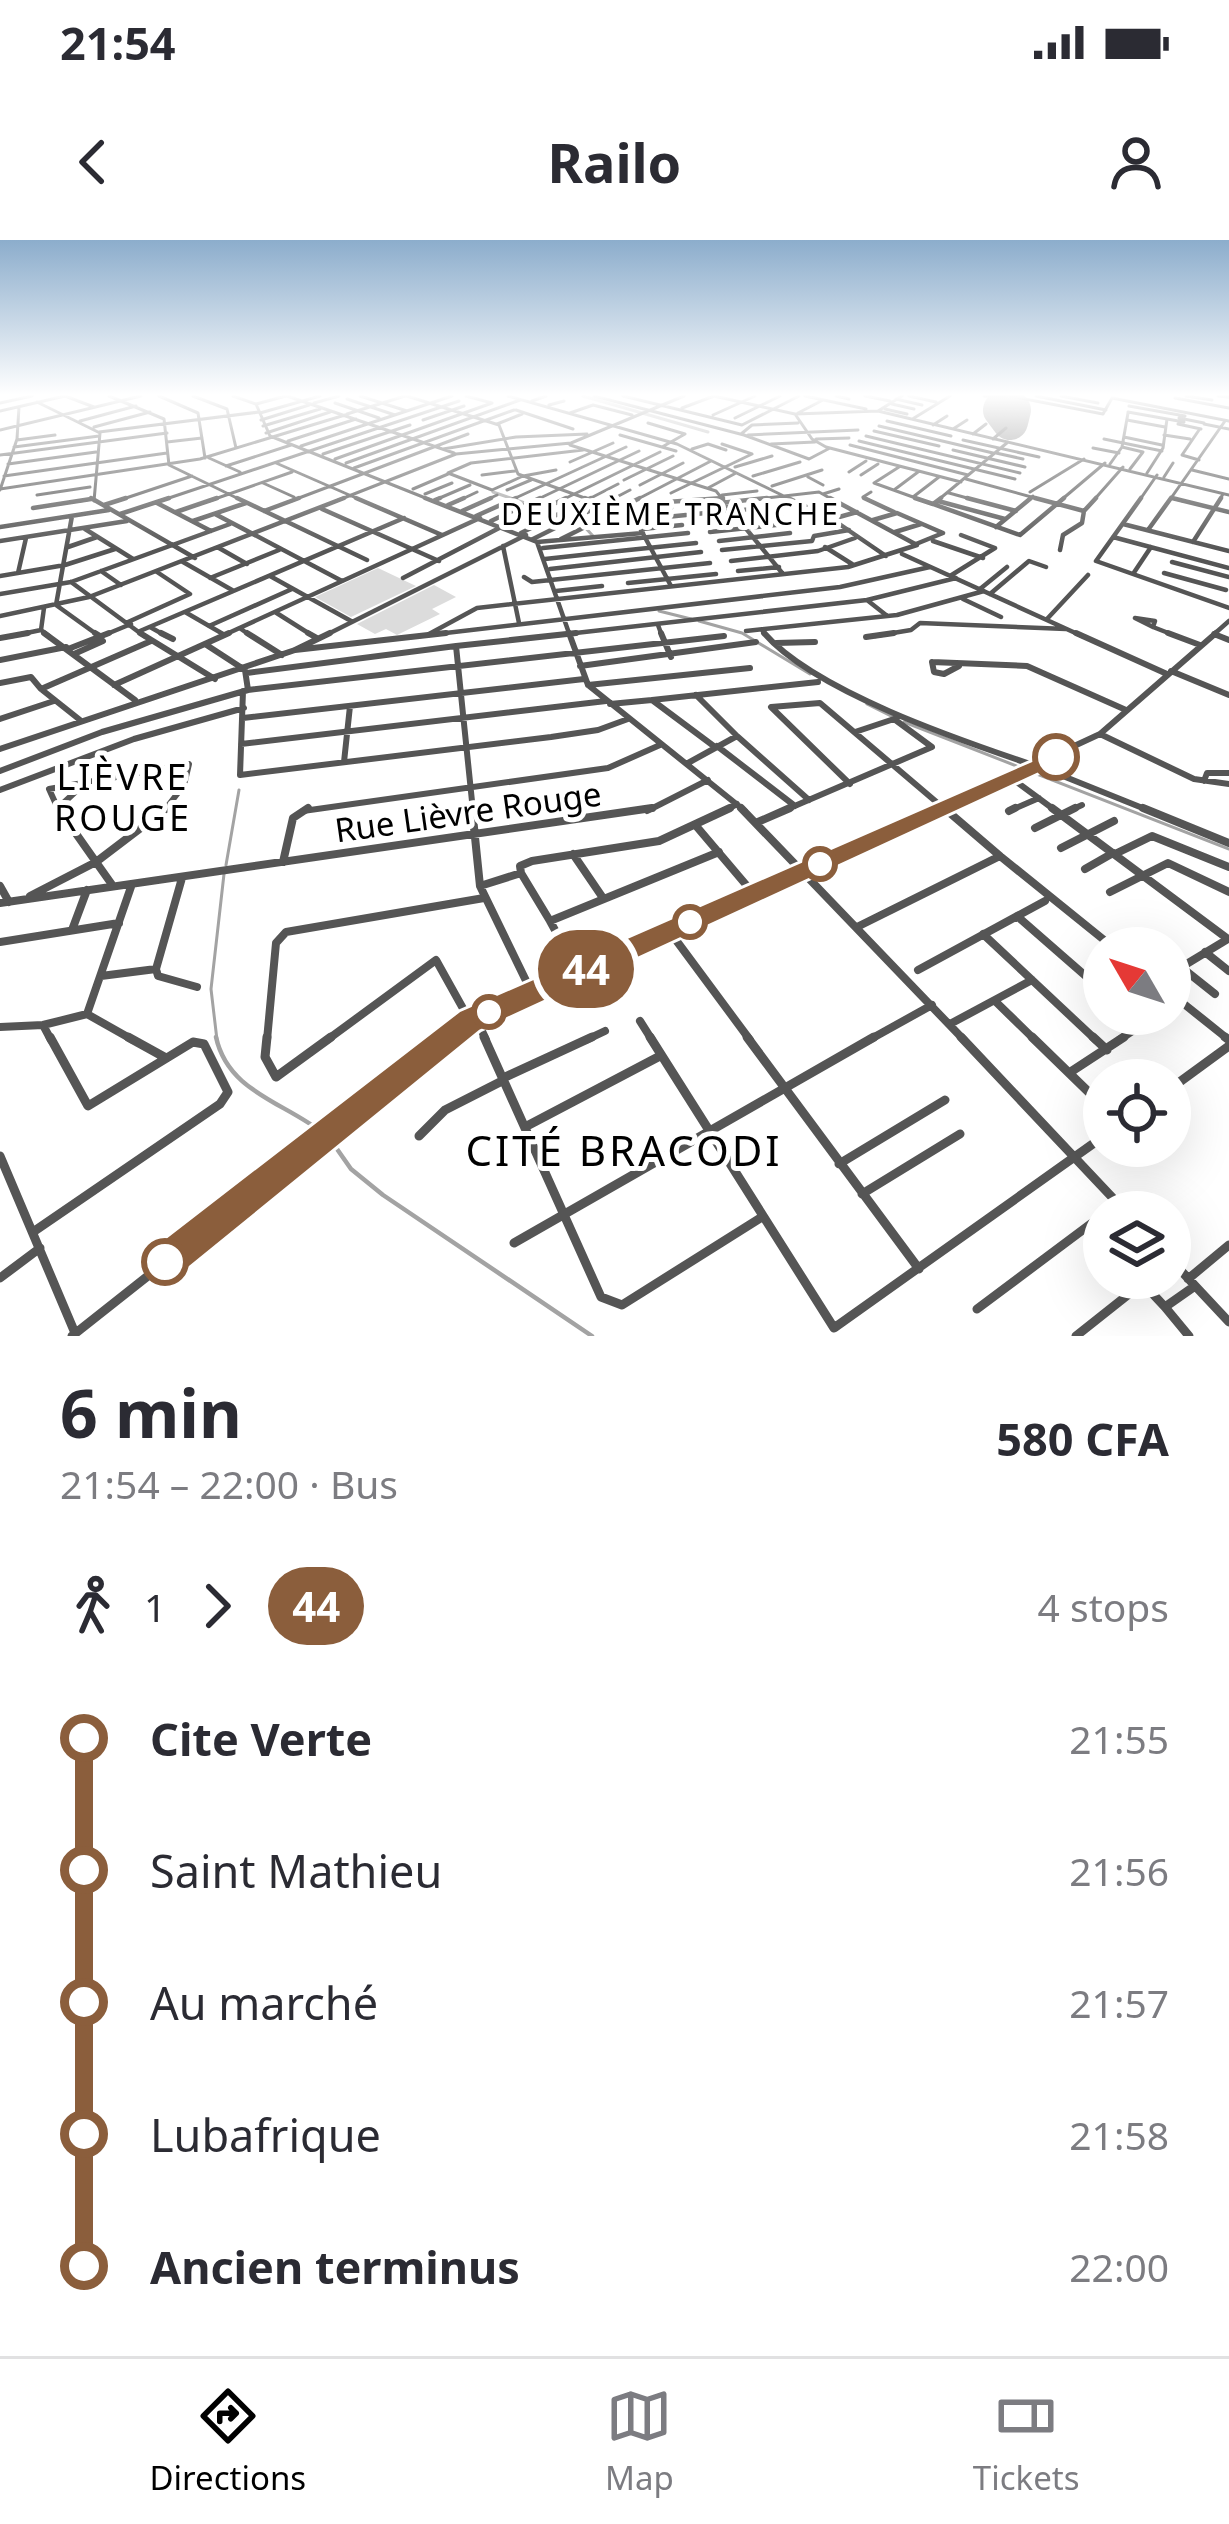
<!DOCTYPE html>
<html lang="en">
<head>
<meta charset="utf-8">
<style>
	body { margin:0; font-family:"Noto Sans",sans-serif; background:#f2f2f3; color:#2b2b33; height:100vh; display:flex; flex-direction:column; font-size:45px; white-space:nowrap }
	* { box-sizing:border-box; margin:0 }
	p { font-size:39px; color:#7c7c81 }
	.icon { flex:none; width:66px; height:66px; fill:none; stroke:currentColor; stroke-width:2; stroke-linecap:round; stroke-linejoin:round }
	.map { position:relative; height:1096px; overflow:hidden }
	.drawer { display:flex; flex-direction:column; background:#fff; flex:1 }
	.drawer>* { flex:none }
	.badge { padding:0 24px; border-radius:39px; font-size:42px; line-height:78px }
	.needle { width:78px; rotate:309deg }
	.fabs { position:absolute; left:1083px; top:687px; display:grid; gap:24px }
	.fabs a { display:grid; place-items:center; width:108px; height:108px; border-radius:50%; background:#fff; box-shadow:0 12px 48px #0002; font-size:60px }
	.map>.badge { position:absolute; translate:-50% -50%; box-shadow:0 0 0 6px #fff }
	.legs { display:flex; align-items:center; gap:18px; height:132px; padding:0 60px; font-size:39px }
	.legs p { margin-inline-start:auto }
	.overview { display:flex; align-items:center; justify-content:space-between; height:204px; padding:0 60px }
	h1 { font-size:66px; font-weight:700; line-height:90px }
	ul { padding:0 60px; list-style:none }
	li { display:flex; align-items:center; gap:42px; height:132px; font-size:45px }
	li i { display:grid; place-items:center; width:18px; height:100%; margin:0 15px; background:currentColor }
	li i::after { content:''; width:30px; height:30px; margin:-15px; border:9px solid; border-radius:50%; background:#fff }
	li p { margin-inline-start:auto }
	li:first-child i { background:linear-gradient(#0000 50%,currentColor 0) }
	li:last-child i { background:linear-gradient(currentColor 50%,#0000 0) }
	.status { display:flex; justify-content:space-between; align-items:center; height:84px; padding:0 60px; background:#fff; direction:ltr }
	.status svg { height:33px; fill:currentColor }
	header { display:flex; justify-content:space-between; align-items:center; height:156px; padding:0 60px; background:#fff; font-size:54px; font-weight:700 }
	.dock { display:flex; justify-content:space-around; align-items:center; height:168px; border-top:3px solid #e1e1e2; background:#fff; font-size:33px; color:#7c7c81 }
	.dock a { display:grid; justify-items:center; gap:6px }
	.dock .on { color:#000 }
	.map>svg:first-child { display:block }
</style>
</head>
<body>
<div class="status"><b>21:54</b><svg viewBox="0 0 49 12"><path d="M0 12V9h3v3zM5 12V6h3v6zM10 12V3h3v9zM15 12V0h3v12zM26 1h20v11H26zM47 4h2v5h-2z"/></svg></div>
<header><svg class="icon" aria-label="back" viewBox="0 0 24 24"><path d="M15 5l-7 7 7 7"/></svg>Railo<svg class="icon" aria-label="person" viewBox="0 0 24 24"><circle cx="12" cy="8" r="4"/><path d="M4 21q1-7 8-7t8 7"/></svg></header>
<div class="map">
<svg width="1229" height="1096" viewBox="0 0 1229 1096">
	<rect width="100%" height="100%" fill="#fff"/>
	<!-- green -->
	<path fill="#dcdcdc" d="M378 328 416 346 351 377 315 357Z
		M434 345 456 357 432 369 440 374 397 395 386 389 375 394 357 384Z"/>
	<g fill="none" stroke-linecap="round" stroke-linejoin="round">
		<!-- stream-far1 -->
		<path stroke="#a3a3a3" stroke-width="3" d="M583 156 708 192
			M493 252 580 282 593 296
			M659 371 691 379
			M699 381 742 393 810 434
			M867 464 895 478
			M904 482 1229 609
			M226 625 239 550
			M217 800 211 749 224 634"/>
		<!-- stream -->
		<path stroke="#a3a3a3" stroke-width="4.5" d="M216 797C228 852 284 862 323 893
			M330 899 351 929 383 955 592 1096"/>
		<!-- runway -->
		<path stroke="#808080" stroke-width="36" d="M1005 166 1013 170 1010 182 1001 170Z"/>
		<!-- minor-far4 -->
		<path stroke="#555" stroke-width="3" d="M109 156 164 179 169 225 243 261
			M159 156 198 173 205 218
			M193 156 227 169 236 208
			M233 156 256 164
			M287 156 454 213
			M360 156 407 171
			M407 156 499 185 518 234 593 261
			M466 156 492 163
			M508 156 677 204 794 261
			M594 156 744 195 809 219 830 208
			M623 156 742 185 799 156
			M714 156 795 174 878 171
			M805 156 866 169
			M836 156 849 159
			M865 156 890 161
			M902 156 878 171 1229 255
			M909 156 936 162
			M984 156H1005
			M1010 156 1103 174 1112 158 1229 181
			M1036 156 1106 170
			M1061 156 1098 163
			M1186 156 1212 160
			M1218 156 1229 157
			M1175 158 1229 168
			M347 159 395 175
			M896 159 922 165
			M532 161 546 156
			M37 162 100 193 94 261
			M0 163 32 156
			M314 163 339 156
			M335 163 379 178
			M256 164 270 196 433 261
			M256 164 286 156
			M892 164 914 169
			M549 165 564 161
			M1129 166 1185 176
			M682 168 714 156
			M885 169 907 174
			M516 170 573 189
			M0 171 65 156 94 167
			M1128 172 1184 182
			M260 173 320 156
			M570 173 593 165 632 175
			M798 173 823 160
			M347 174 405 156
			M795 174 812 199 826 207 961 242
			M713 175 755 156
			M735 178 780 156
			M914 178 950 156
			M1179 178 1204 183
			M261 180 309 165
			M423 180 464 166
			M1127 180 1165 187
			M80 181 136 166
			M887 181 951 196
			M648 183 685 194 662 207
			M497 184 522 174
			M1178 184 1201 189
			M1204 184 1229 189
			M933 185 947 176
			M263 186 320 169
			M879 186 993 213
			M94 187 150 172
			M953 189 967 180
			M0 190 141 156
			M1199 190 1182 215 1199 220
			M874 191 939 206
			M99 192 259 172
			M266 193 330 172
			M741 194 752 185 798 183
			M973 194 986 184
			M620 195 676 211
			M748 195 858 190
			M1164 195 1190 199
			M866 196 1020 233
			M1124 197 1162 205
			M816 199 849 198
			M993 199 1006 188
			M1104 199 1162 211
			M17 200 55 195
			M963 200 1039 217
			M288 201 356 179
			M859 201 1015 239
			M167 202 202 198
			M771 204 815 202
			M570 205 716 251 724 261
			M850 205 968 235
			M301 206 452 156
			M14 207 99 196
			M1122 207 1143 212 1130 229
			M1093 208 1119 213
			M443 209 516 197 587 194
			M692 209 708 204 726 210
			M953 210 1025 227
			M996 213 1023 219
			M323 214 410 185
			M0 215 167 193
			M209 218 240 232
			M335 219 492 163
			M570 222 613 203
			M276 223 363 261
			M346 223 520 160
			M8 224 96 212
			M1110 224 1122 207 1128 173
			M226 226 291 205
			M735 227 772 216
			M899 227 874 243 924 261
			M354 228 514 170
			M1192 230 1229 239
			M849 232 866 221
			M448 233 471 223 583 210
			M448 233 492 250 523 236 556 230
			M1147 233 1163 208 1167 179
			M482 235 515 231
			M861 235 878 224
			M4 236 167 213
			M753 236 800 222
			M808 237 823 245
			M1164 237 1173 223
			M966 239 1046 261
			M624 240 673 216
			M263 243 294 257
			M640 245 683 223
			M772 246 822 230
			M708 248 736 233
			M0 249 200 219 345 175
			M413 249 448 234
			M0 250 17 199 19 167
			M507 250 531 240
			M894 250 918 232
			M1030 252 1084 219
			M671 253 752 214 722 204
			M949 253 978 261
			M425 254 452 243
			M823 254 839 249
			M37 255 90 247
			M722 255 757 251
			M913 257 939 237
			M1172 258 1183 261
			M435 260 470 245
			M80 261 91 259
			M117 261 192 236
			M160 261 459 161
			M209 261 292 232
			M291 261 468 194
			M336 261 456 214 571 203 684 156
			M458 261 477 252
			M484 261 497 255
			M509 261 626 207
			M534 261 639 211
			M560 261 660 212
			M585 261 618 244
			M609 261 630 250
			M634 261 711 221
			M685 261 723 258
			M740 261 819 252 835 261
			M871 261 863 257 871 252
			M937 261 1008 202
			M1027 261 1033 256
			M1060 261 1105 223
			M1093 261 1123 227
			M1139 261 1157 235
			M1169 261 1225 181
			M1219 261 1223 254"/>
		<!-- minor-far3 -->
		<path stroke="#555" stroke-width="4.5" d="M91 258 195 318
			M237 258 367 320
			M356 258 442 295
			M425 258 537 302 570 396
			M585 258 633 275 671 346
			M721 258 783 334
			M788 258 832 279 886 316
			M864 258 894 272
			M915 258 933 264 941 258
			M967 258 1016 271
			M1035 258 1084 271
			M1141 258 1096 321 1229 368
			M1172 258 1229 272
			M435 260 440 258
			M938 261 1005 279
			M667 262 723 258
			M157 263 211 291
			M933 264 1020 295 1064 258
			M104 265 126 258
			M448 265 464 258
			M692 266 767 258
			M33 268 91 259
			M322 269 439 321
			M618 269 640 258
			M264 271 299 258
			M462 271 491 258
			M734 271 770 267
			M176 272 217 258
			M120 274 169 258
			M215 274 342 341
			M696 274 734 270
			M633 275 663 263 671 268
			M72 276 56 365 99 396
			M476 276 516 258
			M832 279 857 272
			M636 280 686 275
			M873 280 897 273 943 293 916 304
			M193 281 246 263
			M491 281 540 258
			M709 282 781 276
			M1123 284 1229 311
			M0 287 109 270
			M506 287 566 258
			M996 287 1031 258
			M85 289 133 319
			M642 289 682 285
			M1148 290 1171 258
			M710 292 794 283
			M895 292 921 284
			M521 293 591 258
			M1113 297 1229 328
			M533 299 615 258
			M561 299 583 288
			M0 301 127 281
			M719 301 790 293
			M933 301 983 318
			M537 302 643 293
			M1193 302 1221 258
			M503 306 519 383
			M68 307 97 297
			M825 307 852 324
			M219 308 247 324
			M543 308 688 293
			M722 310 812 301 814 296 849 290
			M1060 310 1063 295 1082 283 1084 271 1096 258
			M600 313 696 303
			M902 314 1082 396
			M545 319 600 313
			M731 321 818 311 855 298
			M183 322 232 350
			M1172 322 1229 337
			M550 329 701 312
			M101 331 121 345
			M738 331 779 327
			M18 333 26 298
			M1164 333 1226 350
			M1133 334 1151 307
			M0 336 65 325 115 309
			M270 336 351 381
			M950 336 995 308 961 295
			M524 337 532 342 710 323
			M210 338 279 310
			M403 338 503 286
			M71 342 144 396
			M628 343 716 334
			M980 349 1007 327
			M556 351 602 346
			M0 354 71 342 230 284
			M990 354 1029 321 1046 327
			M963 359 1001 377
			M867 360 956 338
			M44 368 41 390 49 396
			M185 372 223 394
			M275 372 313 396
			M0 376 89 357 344 258
			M1135 378 1155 381 1153 387Z
			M1047 379 1088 335
			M128 382 190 354 157 332
			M658 385 662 396
			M209 386 292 349
			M150 387 166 396
			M1153 387 1176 396
			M241 389 251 396
			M762 390 767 396
			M140 391 404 278
			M746 391 897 375 984 351
			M429 394 477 368 848 327 917 305 830 258
			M12 396 41 390
			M102 396 131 384
			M222 396 480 278
			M324 396 526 295
			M420 396 840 347 930 327
			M549 396 867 360 886 375
			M875 396 911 390 920 383 1066 389
			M1212 396 1229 381"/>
		<!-- minor-far2 -->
		<path stroke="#555" stroke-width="6" d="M44 393 135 460
			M95 393 100 396
			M140 393 215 439
			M161 393 173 399
			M247 393 282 415
			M308 393 317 398
			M569 393 588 445 745 571
			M661 393 671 417
			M764 393C814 451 959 500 1033 525
			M1076 393 1167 434
			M1168 393 1200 405
			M1214 394 1229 400
			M866 397 894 393
			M0 398 28 393
			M776 403 815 402
			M205 404 245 430 248 450
			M68 409 109 393
			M295 410 446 393
			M74 414 103 401
			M0 420 66 407
			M932 422 1027 426 1126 470
			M932 422 934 432 944 434 959 426
			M580 426 756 402
			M1171 431 1229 455
			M247 433 456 406
			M0 443 31 437 41 449 151 401
			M114 445 229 393
			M588 445 750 428
			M41 449 80 480
			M243 451 240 535 551 497 598 490 628 479
			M696 455 736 495
			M652 460 818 442
			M610 464 652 460 715 507
			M243 478 584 439
			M0 479 54 461
			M1100 494 1194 539 1229 544
			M241 504 606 461
			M717 506 795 566
			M0 509 295 410 330 393
			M344 522 350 466
			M688 523 737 496 809 560
			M1038 526 1150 571
			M0 531 102 492 248 450 724 396
			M1014 540 1056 571
			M1204 541 1207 533H1229
			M850 544 771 467 820 463 947 571
			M0 550 134 499 244 468
			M58 568 86 542
			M59 571 49 549 189 524 184 545 164 571
			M303 571 608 528 660 505
			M473 571 456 406 576 393
			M647 571 708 540
			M724 571 737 564
			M783 571 932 507 894 479 855 492
			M934 571 1100 494 1216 393
			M1009 571 1039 558
			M1069 571 1082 565"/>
		<!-- minor-far1 -->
		<path stroke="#555" stroke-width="8" d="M58 568 96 622
			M472 568 480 646 532 753
			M741 568 964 800
			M1052 568 1228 699
			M1143 568 1229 603
			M1009 571 1015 568
			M758 582 790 568
			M697 587 753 653
			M1035 588 1075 568
			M1061 608 1114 581
			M573 614 603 658
			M1115 614 1152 596 1229 627
			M1000 616 1114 708
			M96 622 113 646
			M96 622 167 568
			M283 622 293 578 308 568
			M1085 629 1113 613
			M521 633 520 626 532 621 659 601 730 568
			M0 646 9 662
			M480 646 521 633 550 681 719 612
			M1110 652 1168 623 1229 652
			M30 656 96 622
			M0 663 652 568
			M1017 676 1104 752
			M550 681 578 732
			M857 687 1000 616 944 568
			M72 690 87 650
			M670 692 750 800
			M983 694 1096 800
			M0 702 119 683
			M1205 712 1229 731
			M1181 727 1215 754
			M156 729 182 638
			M918 730 1045 661
			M1170 734 1228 699
			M101 736 156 729 158 736 197 747
			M1170 753 1179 760 1170 766
			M1179 760 1229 800
			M995 761 1035 800
			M87 774 132 644
			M1130 774 1142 784
			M476 778 486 800
			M640 781 652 800
			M950 784 1032 740
			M43 785 51 800
			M0 787 43 785 87 774 133 800
			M267 800 276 703 286 692 484 658
			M327 800 436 720 470 781
			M446 800 470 781 940 568
			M586 800 605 791
			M869 800 932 765
			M1119 800 1158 774"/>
		<!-- minor -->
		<path stroke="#555" stroke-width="9" d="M128 797 166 818
			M267 797 265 817 276 837 331 797
			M484 797 601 1057 622 1065 762 977
			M650 797 834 1088 1104 896
			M747 797 919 1029
			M961 797 1126 972
			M1032 797 1104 867
			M1093 797 1107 810
			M1225 797 1229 800
			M1069 833 1124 797
			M503 838 592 797
			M1170 849 1229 806
			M525 887 660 816
			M419 896 445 870 504 840
			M0 916 75 1093
			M839 924 945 860
			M862 954 960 894
			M33 992 220 864 228 852 204 804 193 802 88 866 50 797
			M514 1003 874 797
			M1170 1019 1229 1082
			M0 1038 40 1008
			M1188 1039 1229 1005
			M1165 1067 1189 1096
			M977 1069 1104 974
			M72 1096 450 797
			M1076 1096 1134 1050 1151 1052 1165 1067 1195 1046"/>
	</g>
	<!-- sky -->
	<linearGradient id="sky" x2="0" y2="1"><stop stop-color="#8cadcc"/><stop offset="0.5" stop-color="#fff"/><stop offset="1" stop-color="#fff" stop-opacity="0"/></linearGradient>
	<rect width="1229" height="309" fill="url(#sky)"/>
	<!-- line-1 -->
	<path fill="#8b5e3c" stroke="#fff" stroke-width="3" d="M1056 510 1064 512V522L480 791 179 1036 165 1041 152 1036 146 1022 152 1008 459 771Z"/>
	<!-- markers -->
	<g fill="#fff" stroke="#8b5e3c" stroke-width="6">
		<circle cx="1056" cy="517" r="21"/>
		<circle cx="820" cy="624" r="15"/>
		<circle cx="690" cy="682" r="15"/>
		<circle cx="489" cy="772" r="15"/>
		<circle cx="165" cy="1022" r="21"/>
	</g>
	<g text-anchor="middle" stroke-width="10" stroke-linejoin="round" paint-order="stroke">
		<!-- far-neighbourhood labels -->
		<g font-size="30" letter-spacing="3" fill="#000" stroke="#fff">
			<text x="671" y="285">DEUXIÈME TRANCHE</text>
		</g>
		<!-- street labels -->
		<g font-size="33" fill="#000" stroke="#fff">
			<text transform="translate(468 572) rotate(-8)" y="12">Rue Lièvre Rouge</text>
		</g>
		<!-- neighbourhood labels -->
		<g font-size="36" letter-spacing="3" fill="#000" stroke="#fff">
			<text x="123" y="550">LIÈVRE<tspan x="123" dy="41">ROUGE</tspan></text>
		</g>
		<!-- near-neighbourhood labels -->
		<g font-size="42" letter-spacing="3" fill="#000" stroke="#fff">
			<text x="624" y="926">CITÉ BRACODI</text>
		</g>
	</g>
</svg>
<div class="fabs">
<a><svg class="needle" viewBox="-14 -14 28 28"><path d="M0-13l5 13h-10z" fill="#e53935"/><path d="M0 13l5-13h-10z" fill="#7c7c81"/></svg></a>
<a><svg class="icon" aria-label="locate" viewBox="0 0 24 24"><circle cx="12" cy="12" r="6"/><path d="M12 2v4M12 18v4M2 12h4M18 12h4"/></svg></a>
<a><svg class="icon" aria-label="layers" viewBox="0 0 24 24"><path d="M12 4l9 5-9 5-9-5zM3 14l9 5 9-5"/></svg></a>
</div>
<b class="badge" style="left:586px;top:729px;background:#8b5e3c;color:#fff">44</b>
</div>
<section class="drawer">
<div class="overview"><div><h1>6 min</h1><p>21:54 – 22:00 · Bus</p></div><b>580 CFA</b></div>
<div class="legs"><svg class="icon" aria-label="walk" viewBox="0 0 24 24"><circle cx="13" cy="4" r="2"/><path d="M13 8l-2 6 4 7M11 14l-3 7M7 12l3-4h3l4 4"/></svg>1<svg class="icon" aria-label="forward" viewBox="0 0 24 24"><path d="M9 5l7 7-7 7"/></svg><b class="badge" style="background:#8b5e3c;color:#fff">44</b><p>4 stops</p></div>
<ul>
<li><i style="color:#8b5e3c"></i><b>Cite Verte</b><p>21:55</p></li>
<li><i style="color:#8b5e3c"></i><span>Saint Mathieu</span><p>21:56</p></li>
<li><i style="color:#8b5e3c"></i><span>Au marché</span><p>21:57</p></li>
<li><i style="color:#8b5e3c"></i><span>Lubafrique</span><p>21:58</p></li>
<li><i style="color:#8b5e3c"></i><b>Ancien terminus</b><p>22:00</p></li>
</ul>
</section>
<nav class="dock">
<a class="on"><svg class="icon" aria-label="directions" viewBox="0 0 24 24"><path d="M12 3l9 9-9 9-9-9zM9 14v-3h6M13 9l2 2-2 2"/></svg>Directions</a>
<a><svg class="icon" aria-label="map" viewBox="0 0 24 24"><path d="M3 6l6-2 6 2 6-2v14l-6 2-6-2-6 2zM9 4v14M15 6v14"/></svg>Map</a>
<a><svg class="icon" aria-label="tickets" viewBox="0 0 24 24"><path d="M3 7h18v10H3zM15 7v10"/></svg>Tickets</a>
</nav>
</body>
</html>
